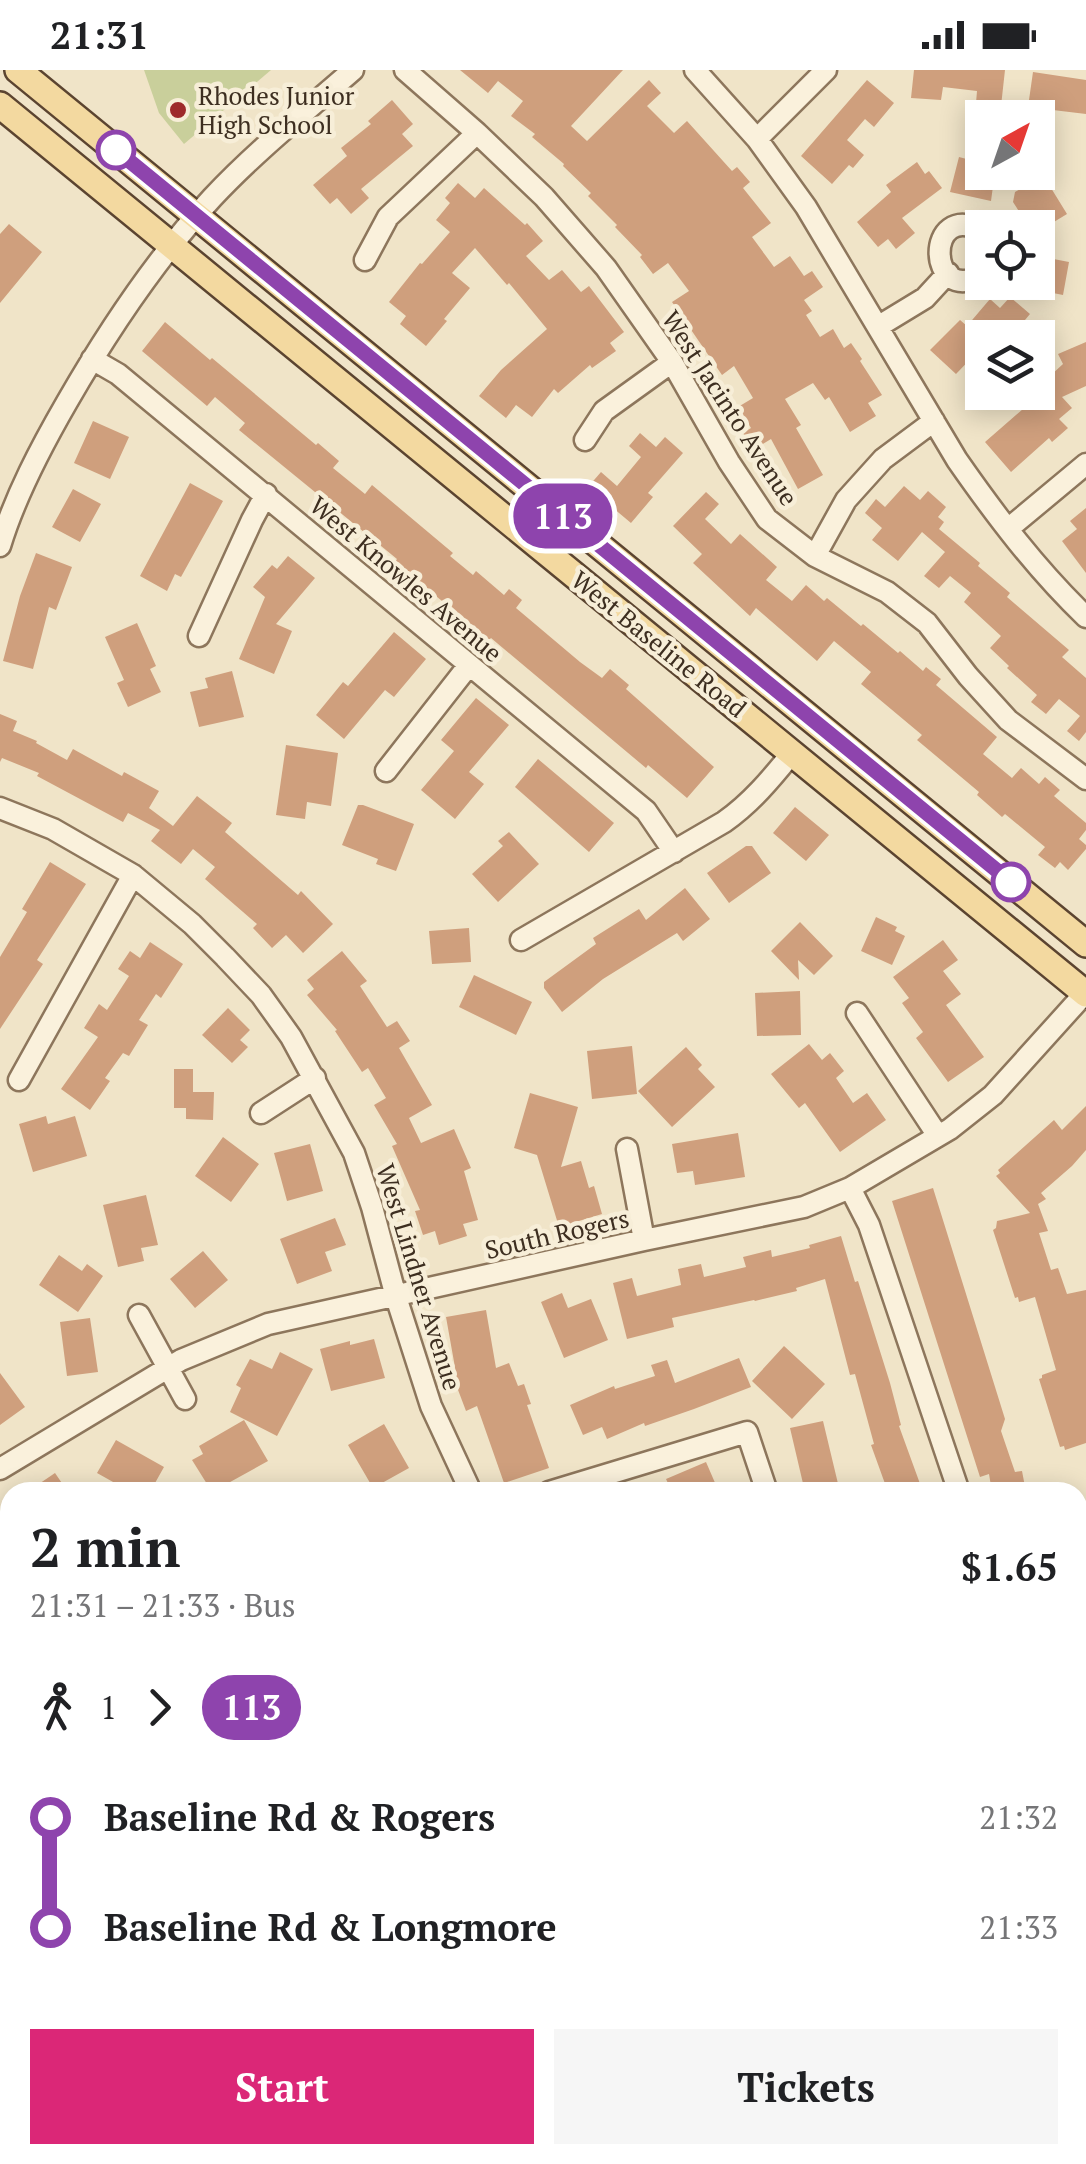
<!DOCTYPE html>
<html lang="en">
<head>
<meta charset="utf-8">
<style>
	body { margin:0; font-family:"PT Serif",serif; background:#f6f6f6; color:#202124; height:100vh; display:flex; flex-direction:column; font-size:38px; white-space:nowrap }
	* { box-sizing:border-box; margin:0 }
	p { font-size:32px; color:#757577 }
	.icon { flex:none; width:55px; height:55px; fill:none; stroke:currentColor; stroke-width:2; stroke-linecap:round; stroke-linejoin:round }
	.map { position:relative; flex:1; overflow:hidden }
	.drawer { position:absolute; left:0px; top:1412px; width:1088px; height:682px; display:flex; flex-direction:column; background:#fff; border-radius:30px 30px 0 0; box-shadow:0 5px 25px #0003 }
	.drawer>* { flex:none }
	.badge { padding:0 20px; border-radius:32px; font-size:35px; line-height:65px }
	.needle { width:65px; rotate:40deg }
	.buttons { position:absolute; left:965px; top:30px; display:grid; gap:20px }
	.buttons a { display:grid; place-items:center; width:90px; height:90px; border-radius:0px; background:#fff; box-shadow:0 5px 25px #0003; font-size:50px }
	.map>.badge { position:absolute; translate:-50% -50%; box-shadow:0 0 0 5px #fff }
	.legs { display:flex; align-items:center; gap:15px; height:110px; padding:0 30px; font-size:32px }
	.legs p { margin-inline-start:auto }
	.summary { display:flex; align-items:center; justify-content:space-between; height:170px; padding:0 30px }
	h1 { font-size:55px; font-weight:600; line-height:75px }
	.primary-button { display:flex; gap:20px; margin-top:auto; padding:20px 30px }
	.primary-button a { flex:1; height:115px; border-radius:0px; background:#db2777; color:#fff; font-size:40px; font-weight:600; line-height:115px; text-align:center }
	.primary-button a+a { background:#f6f6f6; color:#202124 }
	ul { padding:0 30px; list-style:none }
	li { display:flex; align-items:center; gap:35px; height:110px; font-size:38px }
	li i { display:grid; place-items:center; width:15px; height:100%; margin:0 12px; background:currentColor }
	li i::after { content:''; width:25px; height:25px; margin:-12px; border:8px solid; border-radius:50%; background:#fff }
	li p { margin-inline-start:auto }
	li:first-child i { background:linear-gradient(#0000 50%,currentColor 0) }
	li:last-child i { background:linear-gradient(currentColor 50%,#0000 0) }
	.status { display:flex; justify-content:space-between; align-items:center; height:70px; padding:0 50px; background:#fff; direction:ltr }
	.status svg { height:28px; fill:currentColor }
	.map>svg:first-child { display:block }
</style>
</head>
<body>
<div class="status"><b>21:31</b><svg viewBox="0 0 49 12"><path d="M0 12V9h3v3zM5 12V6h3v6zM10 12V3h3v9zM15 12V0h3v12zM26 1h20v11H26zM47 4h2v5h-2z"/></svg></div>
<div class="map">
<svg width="1086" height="2094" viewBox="0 0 1086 2094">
	<rect width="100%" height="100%" fill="#f0e4c8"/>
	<!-- green -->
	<path fill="#c9cf9b" d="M144 0H271L184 74 159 43Z"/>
	<!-- building -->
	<path fill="#cf9f7d" d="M460 0H623L571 56 587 71 649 10 661 23 647 36 674 63 687 51 732 101 737 97 750 112 743 118 771 153 752 167 774 197 790 186 804 206 812 201 823 217 804 230 812 241 806 245 820 267 833 259 844 278 851 273 862 289 860 291 882 325 868 333 876 346 850 362 829 327 825 330 813 313 785 329 801 355 796 358 823 405 798 419 771 369 753 380 743 363 751 358 738 337 753 328 734 296 722 305 672 232 689 221 668 193 653 204 640 187 642 185 615 157 617 155 588 126 591 123 563 96 564 94 532 67 535 64 511 46 523 31 498 11 488 23Z
		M914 0H1005L1001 36 976 33 977 21 943 17 941 30 911 28Z
		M1033 2 1086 10V44L1028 37Z
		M867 10 894 33 874 57 865 49 847 70 864 85 853 98 849 95 832 114 801 86Z
		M392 30 413 54 402 64 413 76 361 119 369 128 351 144 337 128 330 134 313 115 347 86 341 78 371 54 368 51Z
		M959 87 982 93V102H988L987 107 994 109 991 131 950 122Z
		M917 92 925 104 929 101 942 118 902 148 915 163 896 179 888 169 878 177 857 152 891 122 886 115Z
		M1043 105 1067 144 1044 158H1001L1022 146 1013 132 1015 122Z
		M458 113 475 128 484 118 525 155 527 153 543 171 526 186 549 210 562 200 581 222 589 216 624 262 610 273 616 281 592 298 590 295 558 323 554 319 532 347 516 335 506 348 479 326 501 300 547 259 509 213 507 215 475 178 452 203 470 218 444 249 447 251 426 276 400 254 406 246 389 232 420 193 422 194 450 162 436 150 450 133 445 128Z
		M9 154 42 182 0 233V164Z
		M1038 186 1069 192 1063 225 1038 220Z
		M1010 227 1030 244 1010 268H982V277L956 304 930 280 960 250 967 256 990 229 1000 238Z
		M165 252 210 290 212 288 316 375 318 373 339 391 333 398 365 424 372 415 453 483 450 486 473 505 476 501 504 525 509 519 522 530 516 538 580 592 602 608 610 599 629 615 626 619 714 697 687 728 648 695 646 698 491 568 489 570 395 492 397 489 239 360 245 353 215 327 207 336 142 281Z
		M1086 272V316L1062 327 1072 338 1059 349 1068 358 1052 372 1049 368 1011 402 985 372 1023 339 1018 334 1031 322H1038V317L1063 294 1058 284Z
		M93 351 129 367 110 409 74 393Z
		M640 363 656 377 665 367 683 383 648 423 653 427 631 453 588 417 601 402 617 416 641 387 629 376Z
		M190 413 223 431 181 507 175 504 167 521 140 506Z
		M904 416 920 430 928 421 946 437 938 447 944 452 939 459 980 493 978 496 1010 523 1007 527 1069 580 1062 587 1086 608V662L1079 671 1067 661 1080 646 1059 629 1046 644 1031 632 1037 625 1007 598 1009 596 990 578 1001 566 964 532 971 523 950 506 939 518 924 506 945 482 922 462 898 491 872 470 882 458 865 443 876 429 885 437Z
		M73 419 101 434 80 472 52 457Z
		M706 422 719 434 705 449 731 474 740 464 777 497 766 510 792 531 806 515 824 531 827 528 861 556 863 554 898 583 900 581 923 601 926 597 941 609 936 615 997 667 983 684 1012 708 1021 698 1039 714 1045 707 1060 720 1054 726 1086 753V760L1079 769 1086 775V779L1068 800 1060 792 1055 798 1038 785 1045 777 1005 744 1002 747 977 725 979 722 917 670 922 665 861 614 871 602 834 571 817 591 756 538 750 546 693 493 702 484 673 456Z
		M1086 438V503L1062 471 1077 459 1070 451Z
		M36 483 72 497 56 540 49 537 33 599 3 591 20 526Z
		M288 486 315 508 276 554 292 561 274 604 239 589 265 527 253 517 272 495 277 499Z
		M137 553 156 596 150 599 161 622 128 637 117 613 124 610 105 567Z
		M394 562 426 589 394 627 385 620 344 669 316 645 343 612 348 616Z
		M232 601 244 647 199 657 190 622 208 618 205 608Z
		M476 628 509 655 469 702 484 714 455 749 421 720 454 681 441 670Z
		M0 644 17 651 13 661 37 671 36 673 67 690 73 679 122 706 124 702 159 721 149 738 173 756 197 726 232 753 225 762 298 825 301 821 333 854 303 883 286 865 272 878 253 858 257 854 205 809 215 797 193 779 181 794 151 771 160 760 128 743 123 752 37 706 39 703 2 688 0 692Z
		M286 675 338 683 331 736 307 732 305 749 276 745Z
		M538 689 614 753 589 782 515 717Z
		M358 735H363L414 754 396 801 376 794 378 789 342 775Z
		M795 737 829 765 806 791 773 763Z
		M509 762 539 794 498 832 472 804 503 776 498 771Z
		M746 776H752L771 803 729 833 707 803Z
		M50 792 86 814 37 890 43 894 0 959V887L27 842 22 839Z
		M685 818 710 849 683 871 677 863 603 909 562 942 544 918V912L596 874 593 868 639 839 646 850Z
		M876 847 897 857 895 861 905 866 892 895 861 881Z
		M800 852 833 886 814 905 798 890 799 910 771 881Z
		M469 858 471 892 432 894 429 861Z
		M943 870 958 890 943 901 961 924 946 935 984 987 948 1012 916 968 923 962 902 933 909 928 893 907Z
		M150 872 183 894 161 928 156 924 139 950 148 955 129 986 123 983 105 1008 110 1011 90 1040 61 1019 98 967 84 958 99 934 107 940 129 906 118 899 130 881 140 888Z
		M342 881 367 911 360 916 387 957 397 951 410 971 399 978 432 1035 409 1048 421 1073 454 1059 471 1098 464 1101 478 1150 463 1154 467 1166 439 1175 435 1161 423 1165 415 1141 420 1140 392 1076 397 1074 374 1035 386 1028 368 998 362 1002 335 961 337 960 307 925 314 919 307 910Z
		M474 905 532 932 516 965 459 937Z
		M800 921 801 965 757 966 755 923Z
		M228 938 250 960 240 970 248 977 232 993 202 965Z
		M809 974 822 990 830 983 844 1001 836 1008 853 1033 867 1023 886 1050 840 1082 805 1033 799 1038 771 1004Z
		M632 976 637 1024 592 1029 587 981Z
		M686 977 702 995 698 999 715 1017 672 1057 638 1021Z
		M174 999H193V1022H214L213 1050 186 1049V1038H174Z
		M530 1023 578 1037 561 1097 581 1091 589 1118 594 1116 602 1144 559 1157 537 1085 514 1078Z
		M1086 1036V1080L1072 1096 1041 1123 1046 1129 1038 1134 1048 1161 1039 1163 1051 1200 1058 1198 1067 1224 1086 1220V1373L1065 1380 1064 1376 1060 1377 1039 1309 1042 1308V1305L1056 1300 1035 1227 1019 1232 1018 1227 1015 1228 993 1160 996 1158 997 1151 1030 1143 996 1106 1000 1103 998 1100 1054 1050 1062 1060Z
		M46 1046 48 1054 75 1046 87 1086 33 1102 19 1054Z
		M738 1063 745 1107 695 1115 693 1101 677 1103 672 1074Z
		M223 1067 259 1094 231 1132 195 1106Z
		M310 1074 323 1121 287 1131 274 1083Z
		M933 1118 1005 1349 1001 1361 1015 1402 1022 1401 1026 1422H992L989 1404 980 1407 892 1131Z
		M146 1125 158 1175 141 1178 144 1191 118 1197 103 1135Z
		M335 1148 346 1175 325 1182 332 1201 297 1214 280 1169Z
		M841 1166 855 1212 858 1211 890 1313 901 1355 899 1356 923 1422H888L871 1375 874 1374 855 1304 850 1305 825 1209 796 1218 797 1221 755 1231 754 1230 672 1248 674 1257 627 1269 613 1213 632 1208 637 1226 681 1215 678 1199 701 1194 704 1207 746 1197 743 1187 771 1180 772 1187 810 1178 809 1175Z
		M203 1181 228 1210 195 1238 170 1209Z
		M59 1185 82 1201 87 1194 103 1206 78 1242 39 1215Z
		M562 1223 568 1238 591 1229 608 1270 564 1288 541 1232Z
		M486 1240 496 1298 509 1293 518 1316 524 1314 531 1334 527 1335 549 1398 504 1413 477 1336 466 1341 452 1304 456 1303 446 1247Z
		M90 1248 98 1302 67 1306 60 1252Z
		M374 1269 385 1308 331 1321 320 1279 350 1271V1275Z
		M784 1276 825 1314 792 1349 752 1311Z
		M280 1282 313 1299 277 1366 230 1342 241 1318 236 1315 250 1289 272 1299Z
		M739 1288 751 1317 694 1339 645 1356 644 1353 607 1369 602 1357 583 1365 570 1335 614 1316 615 1319 655 1306 651 1295 667 1290 675 1313Z
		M0 1303 25 1337 0 1355Z
		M244 1350 268 1391 212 1422 192 1390 203 1384 199 1376Z
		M823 1351 840 1422H805L790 1358Z
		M384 1354 409 1398 373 1418 348 1375Z
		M116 1370 164 1397 150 1422H131L97 1403Z
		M706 1392 719 1422H672L666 1409Z
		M55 1403 68 1422H27Z"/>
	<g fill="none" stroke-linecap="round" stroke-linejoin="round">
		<defs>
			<path id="minor" d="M405 0 477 63 544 127 606 198 672 292 729 392 767 449 815 486 887 522 927 553 968 606 1008 650 1086 709
				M695 0 757 69 806 137 957 390C996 446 1037 500 1086 547
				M757 69 826 0
				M982 161C925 129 926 237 982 205
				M365 190 388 147 477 63
				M879 256 925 228 948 203
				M92 289 118 304 646 741 674 782
				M585 370 604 341 672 292
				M1008 459 1086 394
				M0 476C15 426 41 377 67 332 109 259 155 190 212 128 255 82 305 42 353 0
				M815 486 846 430 883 389 934 351
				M199 566 252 450 266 424
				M386 701 469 595
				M0 738 53 759 133 805 192 854 225 887 261 925 291 967 354 1083 372 1137 396 1227 431 1336 471 1422
				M521 870 724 752C751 733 771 709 792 683
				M857 943 938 1066
				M19 1010 133 805
				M261 1043 315 1008
				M627 1079 644 1170
				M850 1118 869 1155 959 1422
				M139 1245 185 1329
				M0 1399 181 1290 268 1254 644 1170 804 1137 850 1118 950 1059 993 1025 1086 922
				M549 1422 747 1362 767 1422
				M0 1457 10 1473
				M1078 1671 1086 1678
				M0 1907 10 1902
				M1078 1908 1086 1915
				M244 2085 258 2094
				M983 2085 995 2094
				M508 2094V2085
				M712 2094V2085"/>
			<path id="major" d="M18 0 1086 874
				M0 35 1086 924"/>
		</defs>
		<!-- minor casing -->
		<use href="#minor" stroke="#8d765c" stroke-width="25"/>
		<!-- major casing -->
		<use href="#major" stroke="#5b4430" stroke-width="30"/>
		<!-- minor -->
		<use href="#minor" stroke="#faf1dc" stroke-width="20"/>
		<!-- major -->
		<use href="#major" stroke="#f3d9a0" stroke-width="25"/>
	</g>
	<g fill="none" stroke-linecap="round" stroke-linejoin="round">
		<defs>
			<path id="line-1" d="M116 80 1011 812"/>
		</defs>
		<!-- line-1 casing -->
		<use href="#line-1" stroke="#fff" stroke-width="22"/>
		<!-- line-1 -->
		<use href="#line-1" stroke="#8e44ad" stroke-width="15"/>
	</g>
	<!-- markers -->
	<circle fill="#9e2a2b" stroke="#f7eed8" stroke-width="4" cx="178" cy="40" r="10"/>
	<g fill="#fff" stroke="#8e44ad" stroke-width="5">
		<circle cx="116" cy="80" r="18"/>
		<circle cx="1011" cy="812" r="18"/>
	</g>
	<g text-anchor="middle" stroke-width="9" stroke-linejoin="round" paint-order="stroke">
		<!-- poi labels -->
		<g font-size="25" fill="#3d2e20" stroke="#f7eed8" text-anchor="start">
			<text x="198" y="35">Rhodes Junior<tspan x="198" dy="29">High School</tspan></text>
		</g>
		<!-- street labels -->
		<g font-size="25" fill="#3d2e20" stroke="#f7eed8">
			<text transform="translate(730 338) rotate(57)" y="9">West Jacinto Avenue</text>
			<text transform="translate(406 509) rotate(40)" y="9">West Knowles Avenue</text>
			<text transform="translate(659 574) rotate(39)" y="9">West Baseline Road</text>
			<text transform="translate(557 1164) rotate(-13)" y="9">South Rogers</text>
			<text transform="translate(419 1207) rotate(73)" y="9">West Lindner Avenue</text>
		</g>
	</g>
</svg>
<div class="buttons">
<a><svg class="needle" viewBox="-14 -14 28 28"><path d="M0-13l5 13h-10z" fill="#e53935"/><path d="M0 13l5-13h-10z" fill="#757577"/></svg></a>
<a><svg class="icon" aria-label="locate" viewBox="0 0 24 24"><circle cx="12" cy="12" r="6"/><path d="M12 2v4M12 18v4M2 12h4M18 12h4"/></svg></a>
<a><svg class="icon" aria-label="layers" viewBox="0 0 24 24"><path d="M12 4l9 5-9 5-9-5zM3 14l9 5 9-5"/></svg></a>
</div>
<b class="badge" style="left:563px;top:446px;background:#8e44ad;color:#fff">113</b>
<section class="drawer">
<div class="summary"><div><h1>2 min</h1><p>21:31 – 21:33 · Bus</p></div><b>$1.65</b></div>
<div class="legs"><svg class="icon" aria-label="walk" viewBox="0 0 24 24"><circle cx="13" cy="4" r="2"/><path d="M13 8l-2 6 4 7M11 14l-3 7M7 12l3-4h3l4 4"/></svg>1<svg class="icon" aria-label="forward" viewBox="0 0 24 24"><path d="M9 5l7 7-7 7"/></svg><b class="badge" style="background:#8e44ad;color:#fff">113</b></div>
<ul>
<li><i style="color:#8e44ad"></i><b>Baseline Rd &amp; Rogers</b><p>21:32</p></li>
<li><i style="color:#8e44ad"></i><b>Baseline Rd &amp; Longmore</b><p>21:33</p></li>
</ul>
<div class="primary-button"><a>Start</a><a>Tickets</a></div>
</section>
</div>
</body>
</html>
